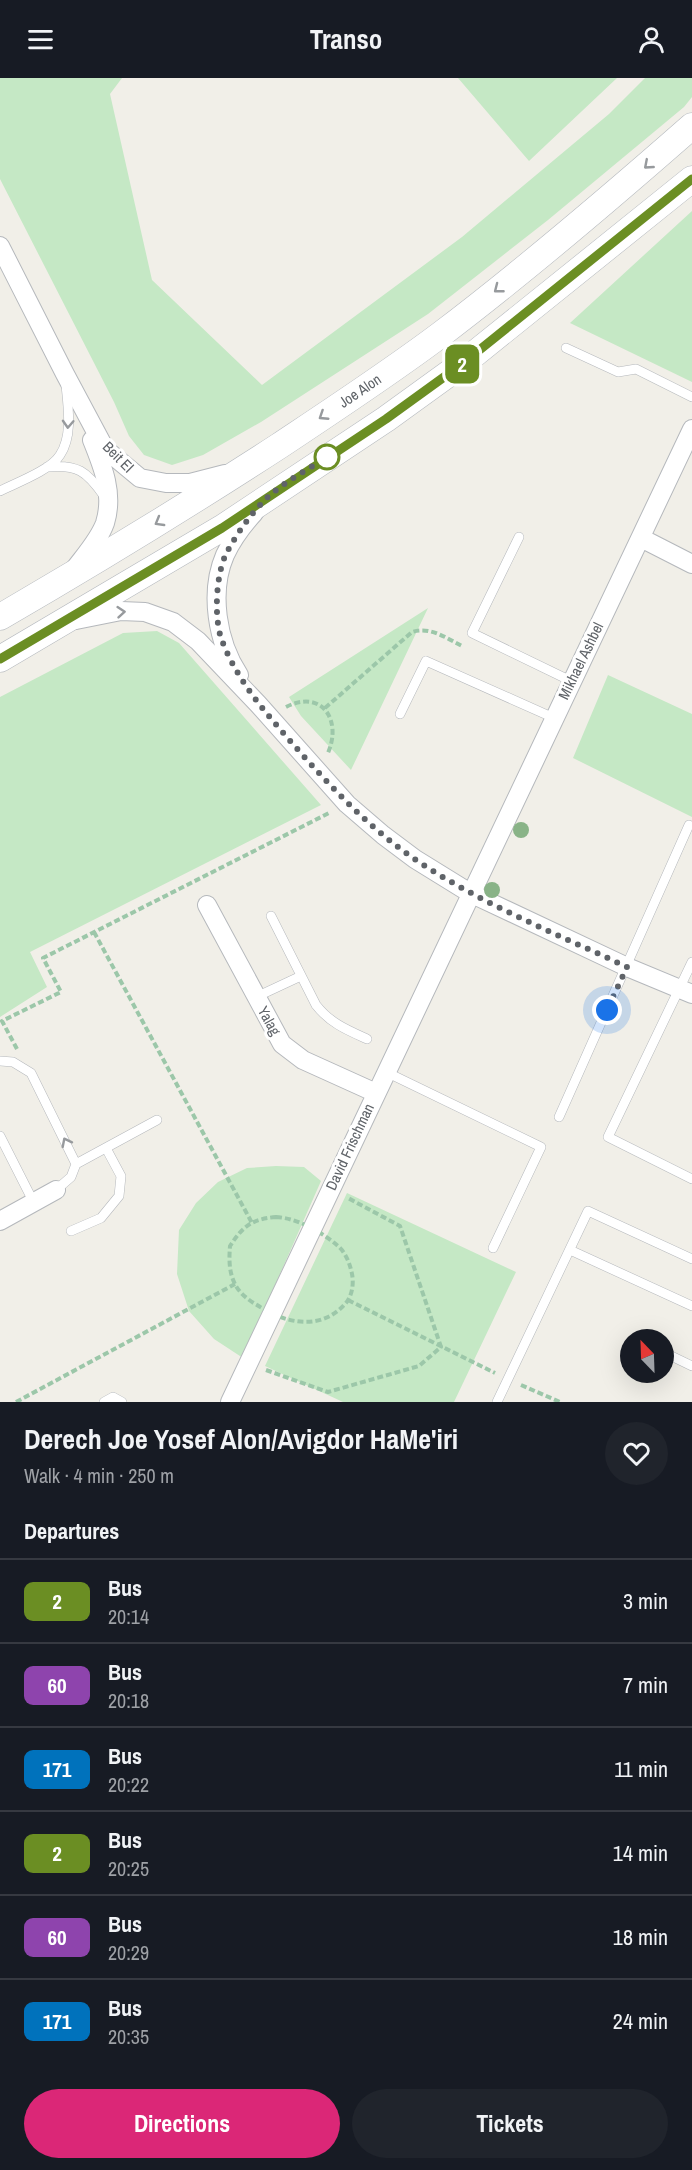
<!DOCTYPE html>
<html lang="en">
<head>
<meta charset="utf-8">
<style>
	body { margin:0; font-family:"Archivo Narrow",sans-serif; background:#20242c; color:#f1f3f6; height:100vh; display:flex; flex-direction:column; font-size:22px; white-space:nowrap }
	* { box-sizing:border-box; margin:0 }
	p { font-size:20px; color:#9ea1a6 }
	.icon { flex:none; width:33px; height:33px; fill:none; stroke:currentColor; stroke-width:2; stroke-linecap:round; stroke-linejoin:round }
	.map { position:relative; height:1324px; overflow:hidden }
	.sheet { display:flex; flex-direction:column; background:#171b24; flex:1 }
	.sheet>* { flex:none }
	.badge { padding:0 12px; border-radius:9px; font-size:21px; line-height:39px }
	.needle { width:39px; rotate:337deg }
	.buttons { position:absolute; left:620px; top:1251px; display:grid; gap:12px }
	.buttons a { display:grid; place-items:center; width:54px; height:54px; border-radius:50%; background:#171b24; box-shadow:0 6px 24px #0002; font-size:30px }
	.you { position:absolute; width:30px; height:30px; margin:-15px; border:4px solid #fff; border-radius:50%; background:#1a73e8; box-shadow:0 0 0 9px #1a73e833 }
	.map>.badge { position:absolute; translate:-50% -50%; box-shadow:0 0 0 3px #fff }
	h2 { padding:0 24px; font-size:22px; line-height:54px }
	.round { display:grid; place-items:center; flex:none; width:63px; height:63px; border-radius:32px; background:#20242c }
	.summary { display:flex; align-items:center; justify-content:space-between; height:102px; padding:0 24px }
	h1 { font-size:28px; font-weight:700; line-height:45px }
	.button { display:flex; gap:12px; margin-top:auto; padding:12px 24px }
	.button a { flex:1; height:69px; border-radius:36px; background:#db2777; color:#fff; font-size:24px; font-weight:700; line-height:69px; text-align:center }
	.button a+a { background:#20242c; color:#f1f3f6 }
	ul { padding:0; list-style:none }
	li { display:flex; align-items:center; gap:18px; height:84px; padding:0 24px; border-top:2px solid #363941 }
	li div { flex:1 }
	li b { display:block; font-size:22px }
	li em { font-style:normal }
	li .badge { min-width:66px; font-weight:700; text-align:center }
	header { display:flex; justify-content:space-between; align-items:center; height:78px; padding:0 24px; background:#171b24; font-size:27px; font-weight:700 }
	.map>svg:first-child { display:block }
</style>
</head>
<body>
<header><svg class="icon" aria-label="menu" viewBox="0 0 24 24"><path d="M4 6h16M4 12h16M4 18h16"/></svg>Transo<svg class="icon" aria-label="person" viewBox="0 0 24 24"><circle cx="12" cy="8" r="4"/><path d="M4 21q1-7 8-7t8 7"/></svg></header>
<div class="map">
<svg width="692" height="1324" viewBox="0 0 692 1324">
	<rect width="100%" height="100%" fill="#f1efe8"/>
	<!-- green -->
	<path fill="#c5e8c5" d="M0 0H122L110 16 152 202 262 307 462 159 609 36 645 0H692V19L684 29 548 142 428 236 261 344 203 377 172 387 144 377 129 358 114 324 0 101Z
		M458 0H617L529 83Z
		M692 133V304L570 245Z
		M428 530 351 692 301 638 289 619Z
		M157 553 179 565 321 727 30 874 47 909 0 939V619L123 555Z
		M608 597 692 636V739L573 680Z
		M276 1088 304 1089 321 1103 243 1280 214 1261 189 1233 177 1196 179 1152 196 1125 218 1104 247 1090Z
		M347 1115 516 1194 454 1324H343L265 1288Z"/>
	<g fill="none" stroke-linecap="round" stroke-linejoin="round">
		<defs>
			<path id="lane" d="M566 270 618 294 636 291 692 319
				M47 389C77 386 87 393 104 418
				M0 413C16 405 51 392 60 377 73 358 68 328 66 307
				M519 459 472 555 571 603
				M400 636 426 583 554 640
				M271 838 316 927C330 945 347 952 367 961
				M692 884 608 1059 692 1101
				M256 919 301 898
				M0 983 13 984 31 995 76 1086 71 1099 56 1112
				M386 994 541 1069 493 1170
				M559 1039 689 747
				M0 1058 34 1125
				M76 1086 157 1042
				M71 1153 101 1140 119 1118 121 1098 106 1070
				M570 1172 692 1228
				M663 1274 692 1288
				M104 1324 113 1319 122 1324
				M497 1324 588 1133 692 1181"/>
			<path id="street" d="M0 168 65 296 105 371 140 400 166 405H190L225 396
				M641 460 692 486
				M73 493C84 478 99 462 105 445 114 416 103 389 92 362
				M76 542 121 533 145 534 173 544 198 563 258 626 347 726 383 757 415 781 470 815 627 889 692 916
				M239 597C217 564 209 514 225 477 232 462 243 447 254 435
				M207 827 282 966 303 982 376 1015
				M0 1143 56 1112
				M230 1324 692 351"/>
			<path id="secondary" d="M0 539C95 484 188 427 279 368 333 332 388 296 440 257 527 191 610 120 692 48
				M0 581 222 450 386 341 462 286 692 101"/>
		</defs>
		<!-- lane casing -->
		<use href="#lane" stroke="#b5b8bc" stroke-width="10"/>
		<!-- street casing -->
		<use href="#street" stroke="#b5b8bc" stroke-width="20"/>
		<!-- secondary casing -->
		<use href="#secondary" stroke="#b6babf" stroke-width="27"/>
		<!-- path -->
		<path stroke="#9cc7a9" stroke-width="4" stroke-dasharray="6 3" stroke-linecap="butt" d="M286 629C323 610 343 644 327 677
			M325 630 412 554C430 548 446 560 462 568
			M94 854 252 1145
			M17 971 2 943 61 914 43 880 329 735
			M276 1139C297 1140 322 1154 338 1168 346 1175 350 1186 352 1196 354 1206 352 1219 345 1226 320 1254 284 1245 257 1227 248 1222 238 1214 234 1204 229 1193 229 1181 230 1168 243 1148 252 1141 276 1139Z
			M348 1222 495 1295
			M266 1292 328 1314 419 1288 441 1269 400 1148 348 1120
			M521 1307 560 1324
			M16 1324 235 1206"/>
		<!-- lane -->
		<use href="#lane" stroke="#fff" stroke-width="9"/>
		<!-- street -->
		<use href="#street" stroke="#fff" stroke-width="18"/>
		<!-- secondary -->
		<use href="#secondary" stroke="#fff" stroke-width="26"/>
	</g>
	<!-- trees -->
	<g fill="#89b387">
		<circle cx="521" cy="752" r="8"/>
		<circle cx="492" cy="812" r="8"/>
	</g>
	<!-- one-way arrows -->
	<defs><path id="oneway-chevron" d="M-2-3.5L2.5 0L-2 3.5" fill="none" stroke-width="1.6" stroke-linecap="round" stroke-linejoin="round" transform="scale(1.5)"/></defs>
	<g stroke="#979a9d">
		<use href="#oneway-chevron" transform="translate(648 87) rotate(139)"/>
		<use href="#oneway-chevron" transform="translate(498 211) rotate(142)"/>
		<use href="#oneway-chevron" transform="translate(323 338) rotate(147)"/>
		<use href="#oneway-chevron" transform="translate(68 346) rotate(93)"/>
		<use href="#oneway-chevron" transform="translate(159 444) rotate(150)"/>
		<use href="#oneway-chevron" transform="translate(121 534) rotate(-5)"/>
		<use href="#oneway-chevron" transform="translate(66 1064) rotate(-117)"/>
	</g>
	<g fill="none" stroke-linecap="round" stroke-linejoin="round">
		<defs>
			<path id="line" d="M0 581 222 450 386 341 462 286 692 101"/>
		</defs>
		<!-- line casing -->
		<use href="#line" stroke="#fff" stroke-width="14"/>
		<!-- line -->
		<use href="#line" stroke="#6b8e23" stroke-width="9"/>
		<!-- walk -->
		<path stroke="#5f6368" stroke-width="6" stroke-dasharray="0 10.8" d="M327 379 333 375C313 389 288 401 269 418 252 434 237 455 226 476 216 497 214 538 221 560 236 601 264 633 292 665 329 707 366 747 413 780 479 825 555 855 627 889L607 932"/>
	</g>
	<!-- markers -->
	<circle fill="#fff" stroke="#6b8e23" stroke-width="3" cx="327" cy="379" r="12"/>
	<g text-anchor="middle" stroke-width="6" stroke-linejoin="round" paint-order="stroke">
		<!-- street labels -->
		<g font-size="15" fill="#5f6368" stroke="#fff">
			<text transform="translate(360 313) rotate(-34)" y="5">Joe Alon</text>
			<text transform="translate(118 379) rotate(45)" y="5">Beit El</text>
			<text transform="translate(581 583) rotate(-64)" y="5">Mikhael Ashbel</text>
			<text transform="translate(269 943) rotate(61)" y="5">Yalag</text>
			<text transform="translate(350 1069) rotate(-65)" y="5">David Frischman</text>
		</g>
	</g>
</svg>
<div class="buttons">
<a><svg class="needle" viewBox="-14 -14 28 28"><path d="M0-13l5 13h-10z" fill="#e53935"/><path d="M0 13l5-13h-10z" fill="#9ea1a6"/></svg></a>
</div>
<div class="you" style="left:607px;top:932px"></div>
<b class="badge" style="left:462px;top:286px;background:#6b8e23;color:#fff">2</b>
</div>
<section class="sheet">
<div class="summary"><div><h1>Derech Joe Yosef Alon/Avigdor HaMe'iri</h1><p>Walk · 4 min · 250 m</p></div><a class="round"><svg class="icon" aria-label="heart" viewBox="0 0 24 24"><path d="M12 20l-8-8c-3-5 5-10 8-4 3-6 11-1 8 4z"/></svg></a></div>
<h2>Departures</h2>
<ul>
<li><span class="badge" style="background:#6b8e23;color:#fff">2</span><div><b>Bus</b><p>20:14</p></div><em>3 min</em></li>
<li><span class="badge" style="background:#8e44ad;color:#fff">60</span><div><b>Bus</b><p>20:18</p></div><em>7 min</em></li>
<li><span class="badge" style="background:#0072bc;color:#fff">171</span><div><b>Bus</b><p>20:22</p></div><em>11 min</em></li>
<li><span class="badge" style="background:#6b8e23;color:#fff">2</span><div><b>Bus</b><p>20:25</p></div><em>14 min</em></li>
<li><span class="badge" style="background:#8e44ad;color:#fff">60</span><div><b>Bus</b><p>20:29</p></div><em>18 min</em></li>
<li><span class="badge" style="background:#0072bc;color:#fff">171</span><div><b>Bus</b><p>20:35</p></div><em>24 min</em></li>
</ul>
<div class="button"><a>Directions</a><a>Tickets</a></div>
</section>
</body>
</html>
